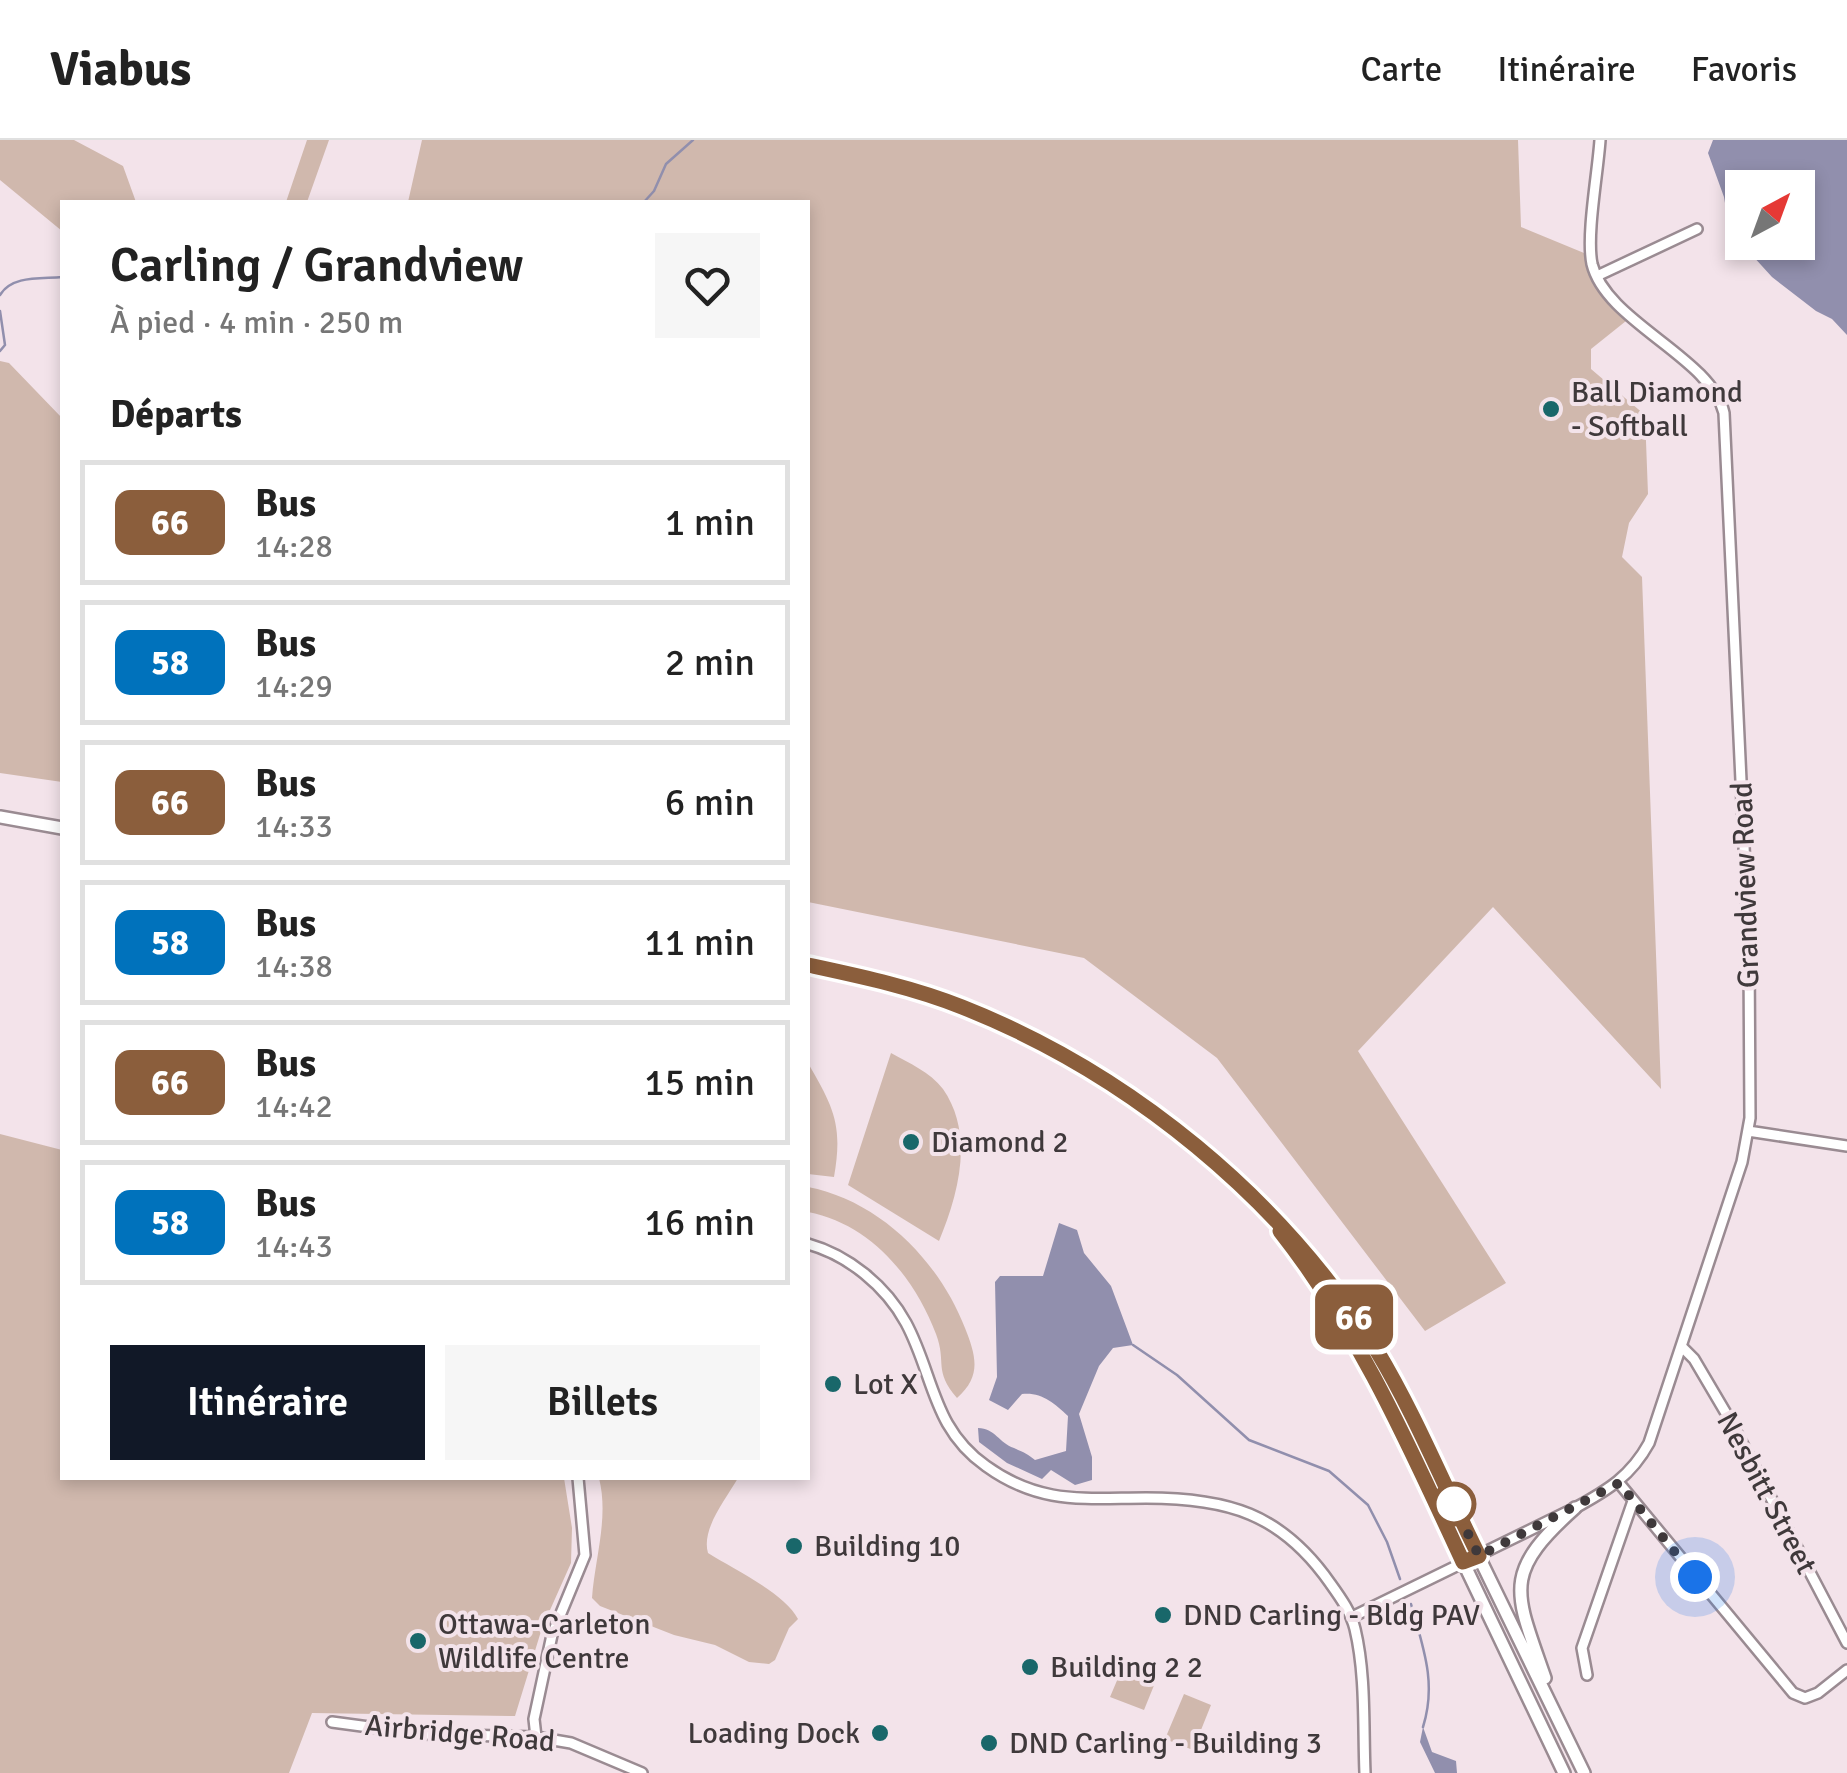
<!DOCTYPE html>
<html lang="fr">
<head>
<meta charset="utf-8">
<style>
	body { margin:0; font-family:Signika,sans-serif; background:#f6f6f6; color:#222; height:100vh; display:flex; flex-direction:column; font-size:38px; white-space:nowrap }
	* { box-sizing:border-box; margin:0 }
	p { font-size:32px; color:#767676 }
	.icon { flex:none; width:55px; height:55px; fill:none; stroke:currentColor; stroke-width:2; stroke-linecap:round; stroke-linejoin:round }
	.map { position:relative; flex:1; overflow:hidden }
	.panel { position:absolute; left:60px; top:60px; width:750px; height:1280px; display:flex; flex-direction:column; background:#fff; border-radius:0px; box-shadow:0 5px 15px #0003 }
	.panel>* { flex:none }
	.badge { padding:0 20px; border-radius:15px; font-size:35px; line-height:65px }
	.needle { width:65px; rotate:41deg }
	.buttons { position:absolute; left:1725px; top:30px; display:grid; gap:20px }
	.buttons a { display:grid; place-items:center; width:90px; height:90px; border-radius:0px; background:#fff; box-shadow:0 5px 15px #0003; font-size:50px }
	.you { position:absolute; width:50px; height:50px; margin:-25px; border:8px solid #fff; border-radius:50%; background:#1a73e8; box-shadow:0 0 0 15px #1a73e833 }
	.map>.badge { position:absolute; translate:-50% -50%; box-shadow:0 0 0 5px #fff }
	h2 { padding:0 50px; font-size:38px; line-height:90px }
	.round { display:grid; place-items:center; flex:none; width:105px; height:105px; border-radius:0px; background:#f6f6f6 }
	.overview { display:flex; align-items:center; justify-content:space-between; height:170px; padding:0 50px }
	h1 { font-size:48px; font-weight:600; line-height:75px }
	.action { display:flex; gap:20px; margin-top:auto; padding:20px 50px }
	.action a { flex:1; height:115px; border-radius:0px; background:#111827; color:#fff; font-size:40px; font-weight:600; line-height:115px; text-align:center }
	.action a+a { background:#f6f6f6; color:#222 }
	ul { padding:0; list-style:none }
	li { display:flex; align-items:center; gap:30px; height:125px; margin:0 20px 15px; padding:0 30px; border:5px solid #e0e0e0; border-radius:0px }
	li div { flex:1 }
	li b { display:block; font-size:38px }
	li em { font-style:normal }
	li .badge { min-width:110px; font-weight:700; text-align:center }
	header { display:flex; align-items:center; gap:60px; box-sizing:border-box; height:140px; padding:0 50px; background:#fff; border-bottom:2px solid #e0e0e0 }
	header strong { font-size:48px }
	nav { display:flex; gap:55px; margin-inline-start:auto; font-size:35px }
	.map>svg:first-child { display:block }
</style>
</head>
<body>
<header>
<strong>Viabus</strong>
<nav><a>Carte</a><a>Itinéraire</a><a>Favoris</a></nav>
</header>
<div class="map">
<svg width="1847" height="1633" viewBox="0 0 1847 1633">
	<rect width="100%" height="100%" fill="#f3e3ea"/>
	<!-- green -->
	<path fill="#d0b8ad" d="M0 0H74L123 26 136 62H62V91L0 40Z
		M307 0H329L307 62H286Z
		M422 0H1518L1521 87 1584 113C1591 143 1603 161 1626 181L1591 209V229L1645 275 1648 354 1629 383 1622 417 1642 437 1661 949 1493 767 1358 911 1506 1143 1425 1191 1217 918 1084 818 808 762V62H408Z
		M0 221 9 223 62 278V642L0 633Z
		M891 913C909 923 930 932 943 949 975 995 958 1055 939 1101L848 1045Z
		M808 923C834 968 843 985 834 1037L808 1034Z
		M0 994 62 1010V1338H564L572 1388 571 1423 542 1488 515 1576 312 1573 289 1633H0Z
		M808 1047C880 1061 939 1121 965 1188 976 1216 982 1236 957 1258 933 1230 947 1223 936 1194 914 1136 870 1084 808 1072Z
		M599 1338H738C726 1359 701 1389 708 1413 733 1429 785 1453 798 1479L789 1488 775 1520 769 1524 749 1522 715 1505 674 1495 600 1466 592 1458C595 1417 609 1378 599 1338Z
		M1124 1524 1157 1538 1144 1570 1110 1557Z
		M1184 1554 1211 1565 1193 1610 1165 1599Z"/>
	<!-- water -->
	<path fill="#918fad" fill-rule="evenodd" d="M1713 0H1847V195L1832 179 1816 171 1772 137 1741 103 1728 81 1724 57 1708 13ZM1742 48H1798V102H1742Z
		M1059 1083 1077 1090 1084 1113 1111 1146 1133 1205 1113 1208 1099 1226 1079 1274 1092 1317V1340L1075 1345 1051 1330 1042 1339 1007 1323 979 1302 978 1288C995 1288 999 1303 1014 1308 1023 1312 1027 1313 1035 1320L1066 1311 1068 1276C1054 1263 1042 1252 1022 1254L1008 1270 989 1260 997 1237 995 1142 1000 1136H1043Z
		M1423 1587 1432 1612 1456 1621 1457 1633H1435L1420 1602Z"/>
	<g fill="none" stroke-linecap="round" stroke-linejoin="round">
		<!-- stream -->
		<path stroke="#918fad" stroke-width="2.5" d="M644 62 654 51 666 24 693 0
			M0 155C12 135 41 139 62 137
			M0 171 5 205 0 211
			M1133 1205 1177 1235 1249 1300 1329 1331 1368 1365 1387 1402 1400 1439
			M1411 1464C1423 1507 1437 1543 1423 1587"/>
		<defs>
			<path id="street" d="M1597 136 1697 89
				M1748 991 1847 1006
				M808 1104C848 1115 886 1146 906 1183 934 1235 932 1288 986 1326 1040 1365 1083 1358 1146 1358 1227 1358 1281 1373 1330 1443 1340 1457 1351 1472 1355 1489 1366 1535 1363 1586 1365 1633
				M1682 1207 1694 1219 1730 1280 1847 1503
				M1619 1343 1793 1553 1805 1558 1818 1553 1847 1530
				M1352 1477 1575 1368C1608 1350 1631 1336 1649 1303L1742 1022 1750 978 1749 814 1724 273C1711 217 1606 182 1592 124 1586 95 1598 32 1600 0
				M1587 1535 1582 1508 1633 1361
				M332 1582 421 1594 536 1597 571 1603 642 1633
				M536 1597 534 1579 552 1495 585 1415 578 1338"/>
			<path id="secondary" d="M0 677 62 688
				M808 825C859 836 911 848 960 867 1127 931 1278 1056 1374 1207 1400 1249 1420 1296 1442 1341 1490 1438 1536 1536 1584 1633
				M1316 1139 1391 1271 1564 1633
				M1545 1538C1515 1451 1501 1434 1575 1368"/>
		</defs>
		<!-- street casing -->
		<use href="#street" stroke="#9a8b92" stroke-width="14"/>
		<!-- secondary casing -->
		<use href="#secondary" stroke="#9a8b92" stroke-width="16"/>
		<!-- street -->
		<use href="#street" stroke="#fff" stroke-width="9"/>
		<!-- secondary -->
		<use href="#secondary" stroke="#fff" stroke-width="11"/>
	</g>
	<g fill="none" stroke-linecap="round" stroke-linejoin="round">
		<defs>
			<path id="line" d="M808 825C859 836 912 847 962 867 1129 933 1282 1058 1377 1211 1416 1276 1445 1348 1479 1416L1463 1422C1410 1308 1359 1191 1280 1091"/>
		</defs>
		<!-- line casing -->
		<use href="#line" stroke="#fff" stroke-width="22"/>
		<!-- line -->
		<use href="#line" stroke="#8b5e3c" stroke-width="15"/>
		<!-- walk -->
		<path stroke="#3f393b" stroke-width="10" stroke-dasharray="0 18" d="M1454 1364 1449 1355 1479 1416 1619 1343 1695 1437"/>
	</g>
	<!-- markers -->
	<g fill="#19676a" stroke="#f3e3ea" stroke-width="4">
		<circle cx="1551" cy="269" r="10"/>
		<circle cx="911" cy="1002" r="10"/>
		<circle cx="833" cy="1244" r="10"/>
		<circle cx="794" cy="1406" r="10"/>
		<circle cx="1163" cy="1475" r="10"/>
		<circle cx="418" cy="1501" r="10"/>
		<circle cx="1030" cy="1527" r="10"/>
		<circle cx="880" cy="1593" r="10"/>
		<circle cx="989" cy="1603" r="10"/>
	</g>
	<circle fill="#fff" stroke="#8b5e3c" stroke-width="5" cx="1454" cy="1364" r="20"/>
	<g text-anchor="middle" stroke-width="8" stroke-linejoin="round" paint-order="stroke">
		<!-- poi labels -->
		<g font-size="30" fill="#3f393b" stroke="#f3e3ea" text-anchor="start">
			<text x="1571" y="262">Ball Diamond<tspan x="1571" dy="34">- Softball</tspan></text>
			<text x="931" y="1012">Diamond 2</text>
			<text x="853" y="1254">Lot X</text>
			<text x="814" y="1416">Building 10</text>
			<text x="1183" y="1485">DND Carling - Bldg PAV</text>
			<text x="438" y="1494">Ottawa-Carleton<tspan x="438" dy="34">Wildlife Centre</tspan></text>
			<text x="1050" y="1537">Building 2 2</text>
			<text x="860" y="1603" text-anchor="end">Loading Dock</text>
			<text x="1009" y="1613">DND Carling - Building 3</text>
		</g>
		<!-- street labels -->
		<g font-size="30" fill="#3f393b" stroke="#f3e3ea">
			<text transform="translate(1745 745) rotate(-92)" y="10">Grandview Road</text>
			<text transform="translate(1767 1353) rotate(62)" y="10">Nesbitt Street</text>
			<text transform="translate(460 1593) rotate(5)" y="10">Airbridge Road</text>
		</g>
	</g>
</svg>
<div class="buttons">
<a><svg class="needle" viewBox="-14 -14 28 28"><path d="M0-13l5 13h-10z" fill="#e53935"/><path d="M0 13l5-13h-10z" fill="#767676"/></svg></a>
</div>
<div class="you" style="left:1695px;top:1437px"></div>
<b class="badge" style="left:1354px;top:1177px;background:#8b5e3c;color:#fff">66</b>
<section class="panel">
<div class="overview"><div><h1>Carling / Grandview</h1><p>À pied · 4 min · 250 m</p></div><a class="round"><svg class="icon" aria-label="heart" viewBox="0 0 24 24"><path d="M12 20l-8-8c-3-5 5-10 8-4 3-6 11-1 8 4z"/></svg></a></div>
<h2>Départs</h2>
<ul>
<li><span class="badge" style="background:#8b5e3c;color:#fff">66</span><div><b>Bus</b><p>14:28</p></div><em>1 min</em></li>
<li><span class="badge" style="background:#0072bc;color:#fff">58</span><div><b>Bus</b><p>14:29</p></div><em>2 min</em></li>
<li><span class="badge" style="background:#8b5e3c;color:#fff">66</span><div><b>Bus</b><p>14:33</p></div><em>6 min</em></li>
<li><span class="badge" style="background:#0072bc;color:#fff">58</span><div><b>Bus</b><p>14:38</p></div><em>11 min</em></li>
<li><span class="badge" style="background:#8b5e3c;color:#fff">66</span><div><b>Bus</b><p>14:42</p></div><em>15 min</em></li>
<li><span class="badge" style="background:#0072bc;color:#fff">58</span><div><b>Bus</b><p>14:43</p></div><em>16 min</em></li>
</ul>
<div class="action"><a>Itinéraire</a><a>Billets</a></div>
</section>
</div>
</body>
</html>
